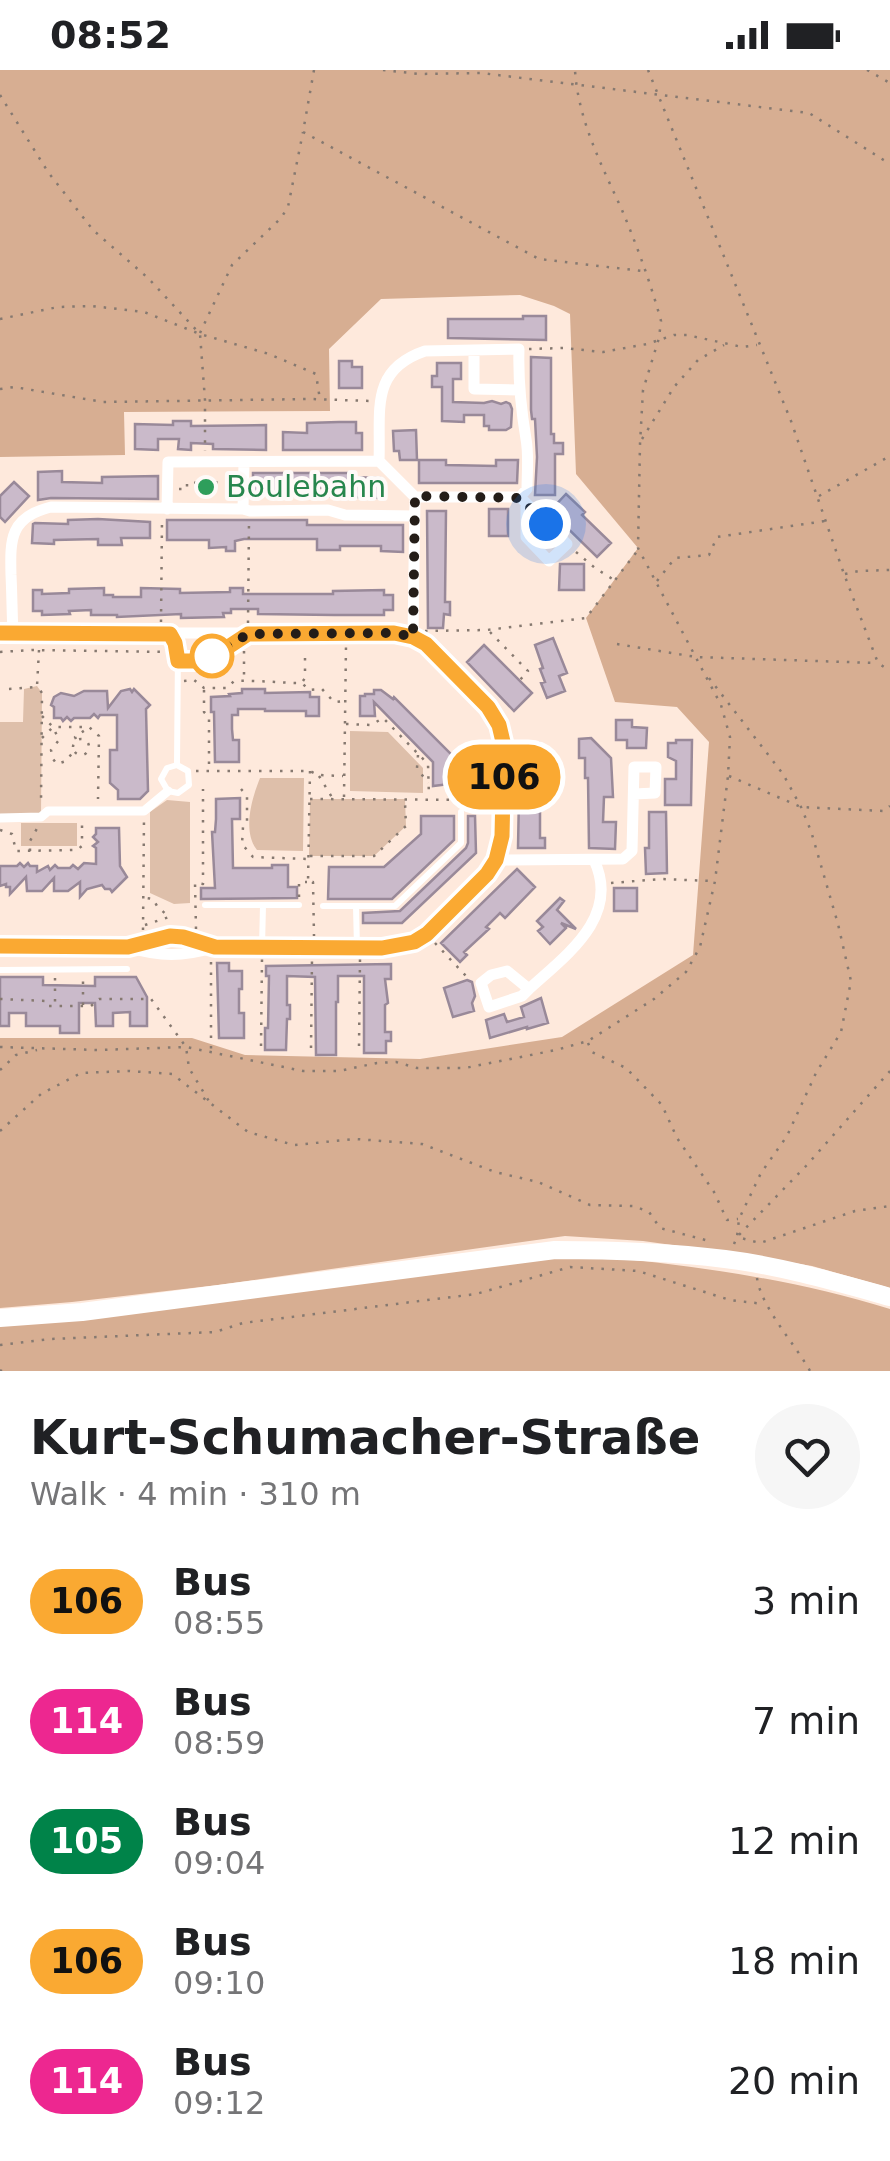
<!DOCTYPE html>
<html lang="en">
<head>
<meta charset="utf-8">
<style>
	body { margin:0; font-family:"DejaVu Sans",sans-serif; background:#f6f6f6; color:#202124; height:100vh; display:flex; flex-direction:column; font-size:38px; white-space:nowrap }
	* { box-sizing:border-box; margin:0 }
	p { font-size:32px; color:#757577 }
	.icon { flex:none; width:55px; height:55px; fill:none; stroke:currentColor; stroke-width:2; stroke-linecap:round; stroke-linejoin:round }
	.map { position:relative; height:1301px; overflow:hidden }
	.side { display:flex; flex-direction:column; background:#fff; flex:1 }
	.side>* { flex:none }
	.badge { padding:0 20px; border-radius:32px; font-size:35px; line-height:65px }
	.you { position:absolute; width:50px; height:50px; margin:-25px; border:8px solid #fff; border-radius:50%; background:#1a73e8; box-shadow:0 0 0 15px #1a73e833 }
	.map>.badge { position:absolute; translate:-50% -50%; box-shadow:0 0 0 5px #fff }
	.round { display:grid; place-items:center; flex:none; width:105px; height:105px; border-radius:52px; background:#f6f6f6 }
	.overview { display:flex; align-items:center; justify-content:space-between; height:170px; padding:0 30px }
	h1 { font-size:48px; font-weight:700; line-height:75px }
	ul { padding:0; list-style:none }
	li { display:flex; align-items:center; gap:30px; height:120px; padding:0 30px }
	li div { flex:1 }
	li b { display:block; font-size:38px }
	li em { font-style:normal }
	li .badge { min-width:110px; font-weight:700; text-align:center }
	.status { display:flex; justify-content:space-between; align-items:center; height:70px; padding:0 50px; background:#fff; direction:ltr }
	.status svg { height:28px; fill:currentColor }
	.map>svg:first-child { display:block }
</style>
</head>
<body>
<div class="status"><b>08:52</b><svg viewBox="0 0 49 12"><path d="M0 12V9h3v3zM5 12V6h3v6zM10 12V3h3v9zM15 12V0h3v12zM26 1h20v11H26zM47 4h2v5h-2z"/></svg></div>
<div class="map">
<svg width="890" height="1301" viewBox="0 0 890 1301">
	<rect width="100%" height="100%" fill="#fee9dc"/>
	<!-- green -->
	<path fill="#debfaa" d="M37 616 42 623 41 747 0 748V652H23L24 619Z
		M350 661 388 662 423 698V723L350 721Z
		M260 708H304L303 781 257 780C242 761 252 728 260 708Z
		M310 729H405L406 756 374 786H309Z
		M167 730 190 732V833L174 834 150 823V742Z
		M21 753H77V776H21Z"/>
	<!-- forest -->
	<path fill="#d7ae92" d="M0 0H890V1218L812 1196 745 1185 643 1171 565 1166 218 1215 72 1232 0 1238V968H192L245 985 420 989 562 967 693 885 709 672 677 637 615 632 586 548 638 478 576 404 570 244 554 236 520 225 381 229 329 279 330 341 124 342 125 385 0 387Z
		M586 1185C689 1195 791 1208 890 1239V1301H0V1256L494 1193Z"/>
	<!-- building -->
	<path fill="#cabaca" stroke="#998999" stroke-width="2.5" d="M523 246H546V270L448 268V249H523Z
		M531 287 551 288V364H554V373H563V384H555V425H535L537 387 535 349H532L531 340Z
		M339 291H352V297H362V318H339Z
		M437 293H461V309H453V332L484 333 492 331 501 334 506 332 510 334 512 339 511 357 506 360H489V356H484V345H464V352L442 351V317H432V306H437Z
		M173 351H191V356L266 355V380L213 379V374L191 373V380L178 379 179 369H158V380L135 379V354L173 355Z
		M339 352H356V363H362V380H283V362L307 363V353Z
		M416 360 417 390H400L399 381H394L393 361Z
		M419 390H446V395L496 396V390H518L517 413H419Z
		M62 401V412L102 413V407L158 406V429L51 428 38 430V402Z
		M253 403H351V407L380 408V428L326 426V418H302V426H287V423L253 422Z
		M14 412 29 426 5 452 0 447V426Z
		M566 424 585 442 582 445 611 473 597 487 550 441Z
		M489 439H508V466H489Z
		M427 441H446L445 532H450V545L444 544 443 558H428Z
		M98 449 150 452V468H121L122 475H98V469L54 470V474L32 473 33 454 35 453 68 454V450Z
		M167 450H307V455H403V482L381 481V476H340V480H317V469H244L235 471V481H226V477L209 478V470H167Z
		M560 494H584V520H559Z
		M104 518V525H113V527H141V518L180 519V523L230 522V518H243V524H333V521L384 520V525H393V540H384V545H334L258 544V539H231V543H223L224 547 181 548V544L117 547V545H91V540L69 541 70 544 42 545V541H33V520H42V524L69 523V519Z
		M553 568 567 603 559 606 565 621 547 628 541 613 545 612 540 599 543 598 535 575Z
		M484 575 532 623 514 641 467 592Z
		M130 619 132 622 134 619 150 635 146 639 148 721 140 729H118V720L110 713V680H117V645H100L98 648 94 644 90 648H74L71 651 67 647 63 651 61 648H54V637L51 635 54 627 61 623 74 626 84 621H107L108 638 121 621Z
		M242 619H265V623L310 622V627H319V646H306V641H265V639H238V645H232V659L233 670H239V692H215L214 642H211V627L230 626 229 624 242 623Z
		M374 620H381L393 629 394 627 455 688 452 692 458 698V713L433 716V692L374 632 375 646H360V626H365V624H374Z
		M616 650H632V657L647 658 646 678H627V670H616Z
		M591 668 611 688 613 727H604L603 752H616L615 779 589 778 588 708H585V688H579V669Z
		M676 670H692L691 735H665V709H676V691L668 687V673H676Z
		M520 673H539V680H546V705H543V721H540V768H545V778H518Z
		M240 728V749H232L233 798H272V795H288V817H297V828L201 829V818H215L212 762H215L216 749V729Z
		M649 742H666L667 803 646 804 645 778H649Z
		M421 746H454V770L392 829H328L329 797H384L421 764Z
		M468 746H475L476 783 402 853H363V843L400 841 466 778 468 773Z
		M96 758H119L120 796 127 807 112 822 110 819H105L102 815 87 819 80 827V812L68 821H54V808L42 821H27L26 807 10 824V817H6V814L0 816V796H17L20 793 24 797 28 793 30 796H37V802L48 796 50 800 55 795 58 798H70L73 795 78 799 84 793 96 794V778L93 776 98 772 93 767 96 764Z
		M517 799 535 817 505 848 500 843 486 857 489 859 464 882 467 885 460 892 441 873Z
		M614 818H637V841H614Z
		M560 828 564 831 557 840 576 859 561 853 566 858 550 874 538 861 543 857 537 851Z
		M217 893H229V901H242V919H239V943H244V968H219Z
		M391 894V909H385L388 933 385 935V962H391V971H386V983H364V906H338V932H336V985H316L315 907 287 906V935H290V949H287L286 980H265V958H268L269 906H266V896Z
		M0 907H43V915L95 916V907H136L147 927V956H130V942L113 943V956H96L95 933H79V963H60V956H26V943H9V956H0Z
		M467 910 472 912 475 926 472 933 474 941 453 947 444 918Z
		M541 928 548 953 527 959V957L490 968 486 950 504 944 507 952 524 947 521 937Z"/>
	<g fill="none" stroke-linecap="round" stroke-linejoin="round">
		<!-- path -->
		<path stroke="#867970" stroke-width="2.5" stroke-dasharray="2.5 8" stroke-linecap="butt" d="M314 0 303 62 539 189 642 201
			M383 0 419 4 481 3 809 43 890 94
			M648 0 791 351 844 504 878 593 890 601
			M867 0 890 13
			M0 25 48 102 93 160 148 208 200 264 205 330V381
			M0 249 58 237 92 236 144 242 200 264 269 284 316 304 320 330
			M200 263 232 195 281 148 288 137 303 62
			M529 279 563 278 603 282 647 274 674 265H687L742 277 757 275
			M0 319 14 317 103 332 310 329 372 331
			M642 369 674 317 698 290 724 275
			M179 419H187V413L235 412
			M819 426 890 386
			M576 482 595 498 614 510
			M845 504 859 501 890 500
			M657 511 675 488 709 485 717 467 825 451
			M161 552 162 450
			M248 553 249 451
			M425 561 487 560 586 548 638 480
			M490 562 528 601 519 611
			M617 574 696 587 876 593
			M39 580 37 616 42 623 41 732
			M244 581V610
			M0 582 32 580 171 582
			M709 608 783 704 801 737 811 761 838 854 851 911 841 962 816 1003 787 1066 761 1103 739 1149 737 1167 760 1173 855 1141 890 1136
			M184 611 194 610 204 618H227L234 611C258 610 279 613 302 613L309 620 322 619 334 632 345 631
			M303 611 305 608V581
			M9 619 36 617
			M204 620V642L209 647V700
			M42 646 53 657 59 670 51 680 53 689 57 694 66 691 74 681
			M346 654 371 655 383 648 428 694 429 727
			M42 668 53 657H89L99 666 98 729
			M76 669 75 667 88 658
			M73 677a8 8 0 1 1 16 0a8 8 0 1 1-16 0Z
			M418 685 417 698 428 713
			M196 701H310L318 705 343 706
			M310 701 308 812H313L314 866
			M319 706 333 729
			M729 706 801 737 884 741 890 736
			M241 719 247 726V752L243 757 242 774 253 787 307 789
			M344 727 346 575
			M310 729 492 730
			M0 760 12 764 16 781 77 780 82 776V750
			M30 781V771L39 755
			M310 786H374L406 756 405 732
			M611 813 661 809 713 811
			M299 827V812H307
			M145 855 169 847 157 836 153 829 146 828
			M196 859 195 813 203 814V719
			M143 860 144 748
			M435 873 466 906 472 909
			M211 892V979
			M55 908V935
			M0 929 47 931 49 936H91L99 929H151L186 977 189 998 210 1033
			M83 935V908
			M588 973 592 982 626 998 662 1035 677 1068 714 1122 727 1150 738 1149
			M261 976 262 888
			M359 976 360 889
			M0 977 97 980 186 977 303 1001H339L377 993 396 992 417 998H465L556 980 588 971 654 929 686 902 700 877 715 811 728 706 730 667 721 635 638 478 640 374 643 320 659 268 661 251C651 214 637 176 622 140 602 96 578 50 575 0
			M311 978 312 889
			M0 1000 16 985 37 980
			M0 1061 41 1024 81 1003 129 1001 172 1004 248 1062 294 1075 356 1069 422 1074 495 1102 538 1112 590 1135 634 1136 649 1142 660 1158 713 1172
			M734 1174 737 1167 806 1096 890 1001
			M757 1208C761 1237 795 1274 810 1301
			M0 1275 51 1269 215 1262 243 1253 476 1224 570 1197 638 1201 730 1230 764 1234
			M0 1300 2 1301"/>
		<!-- service -->
		<path stroke="#fff" stroke-width="6" d="M170 565 178 582 177 695
			M178 591C208 591 220 582 245 566
			M177 695 188 701 189 715 178 723 168 721 161 709 167 698Z
			M205 835H299
			M323 836H395L461 773V742
			M356 836 357 878
			M262 877 263 835
			M0 900 127 899"/>
		<!-- pedestrian -->
		<path stroke="#fff" stroke-width="9" d="M0 748 41 747 48 741H144L168 721"/>
		<!-- minor -->
		<path stroke="#fff" stroke-width="11" d="M474 280V319L518 320
			M379 391C381 341 369 300 425 281L519 279C518 311 521 339 526 369 529 385 527 403 527 419L520 427
			M167 439 168 392 379 391 415 427H520L567 474 549 491 526 467V434
			M243 439 244 392
			M0 563H394L413 567 425 574 489 637 499 655 503 676 502 766 496 790 487 803 427 865 414 872 382 878 215 877 183 867 171 866 128 877 0 876
			M13 563C12 544 12 525 11 505 10 469 10 447 51 437L243 439 250 441 328 440 345 445 414 446
			M413 567 415 427
			M496 790 623 789 632 781 634 697H656L655 723 634 724
			M128 877C160 887 183 887 215 877
			M529 919 522 926 489 937 481 913 491 905 507 901 529 919C566 885 621 847 594 790"/>
		<!-- secondary -->
		<path stroke="#fff" stroke-width="18" d="M0 1248 82 1242 555 1180C612 1180 669 1182 725 1189 781 1196 836 1212 890 1227"/>
	</g>
	<g fill="none" stroke-linecap="round" stroke-linejoin="round">
		<defs>
			<path id="line" d="M0 563 170 564 175 573 178 591H199L216 585 248 564 394 563 413 567 426 574 488 637 499 655 504 676 502 766 496 790 487 804 427 864 414 872 382 878 215 877 183 867 170 866 128 877 0 876"/>
		</defs>
		<!-- line casing -->
		<use href="#line" stroke="#fff" stroke-width="22"/>
		<!-- line -->
		<use href="#line" stroke="#faa932" stroke-width="15"/>
		<!-- walk -->
		<path stroke="#241d18" stroke-width="10" stroke-dasharray="0 18" d="M212 586 248 564 394 563 413 567 415 426 520 428 546 454"/>
	</g>
	<!-- markers -->
	<circle fill="#2e9e5b" stroke="#fefaf8" stroke-width="4" cx="206" cy="417" r="10"/>
	<circle fill="#fff" stroke="#faa932" stroke-width="5" cx="212" cy="586" r="20"/>
	<g text-anchor="middle" stroke-width="8" stroke-linejoin="round" paint-order="stroke">
		<!-- leisure labels -->
		<g font-size="30" fill="#27864d" stroke="#fefaf8" text-anchor="start">
			<text x="226" y="427">Boulebahn</text>
		</g>
	</g>
</svg>
<div class="you" style="left:546px;top:454px"></div>
<b class="badge" style="left:504px;top:707px;background:#faa932;color:#111">106</b>
</div>
<section class="side">
<div class="overview"><div><h1>Kurt-Schumacher-Straße</h1><p>Walk · 4 min · 310 m</p></div><a class="round"><svg class="icon" aria-label="heart" viewBox="0 0 24 24"><path d="M12 20l-8-8c-3-5 5-10 8-4 3-6 11-1 8 4z"/></svg></a></div>
<ul>
<li><span class="badge" style="background:#faa932;color:#111">106</span><div><b>Bus</b><p>08:55</p></div><em>3 min</em></li>
<li><span class="badge" style="background:#ed2790;color:#fff">114</span><div><b>Bus</b><p>08:59</p></div><em>7 min</em></li>
<li><span class="badge" style="background:#008349;color:#fff">105</span><div><b>Bus</b><p>09:04</p></div><em>12 min</em></li>
<li><span class="badge" style="background:#faa932;color:#111">106</span><div><b>Bus</b><p>09:10</p></div><em>18 min</em></li>
<li><span class="badge" style="background:#ed2790;color:#fff">114</span><div><b>Bus</b><p>09:12</p></div><em>20 min</em></li>
</ul>
</section>
</body>
</html>
